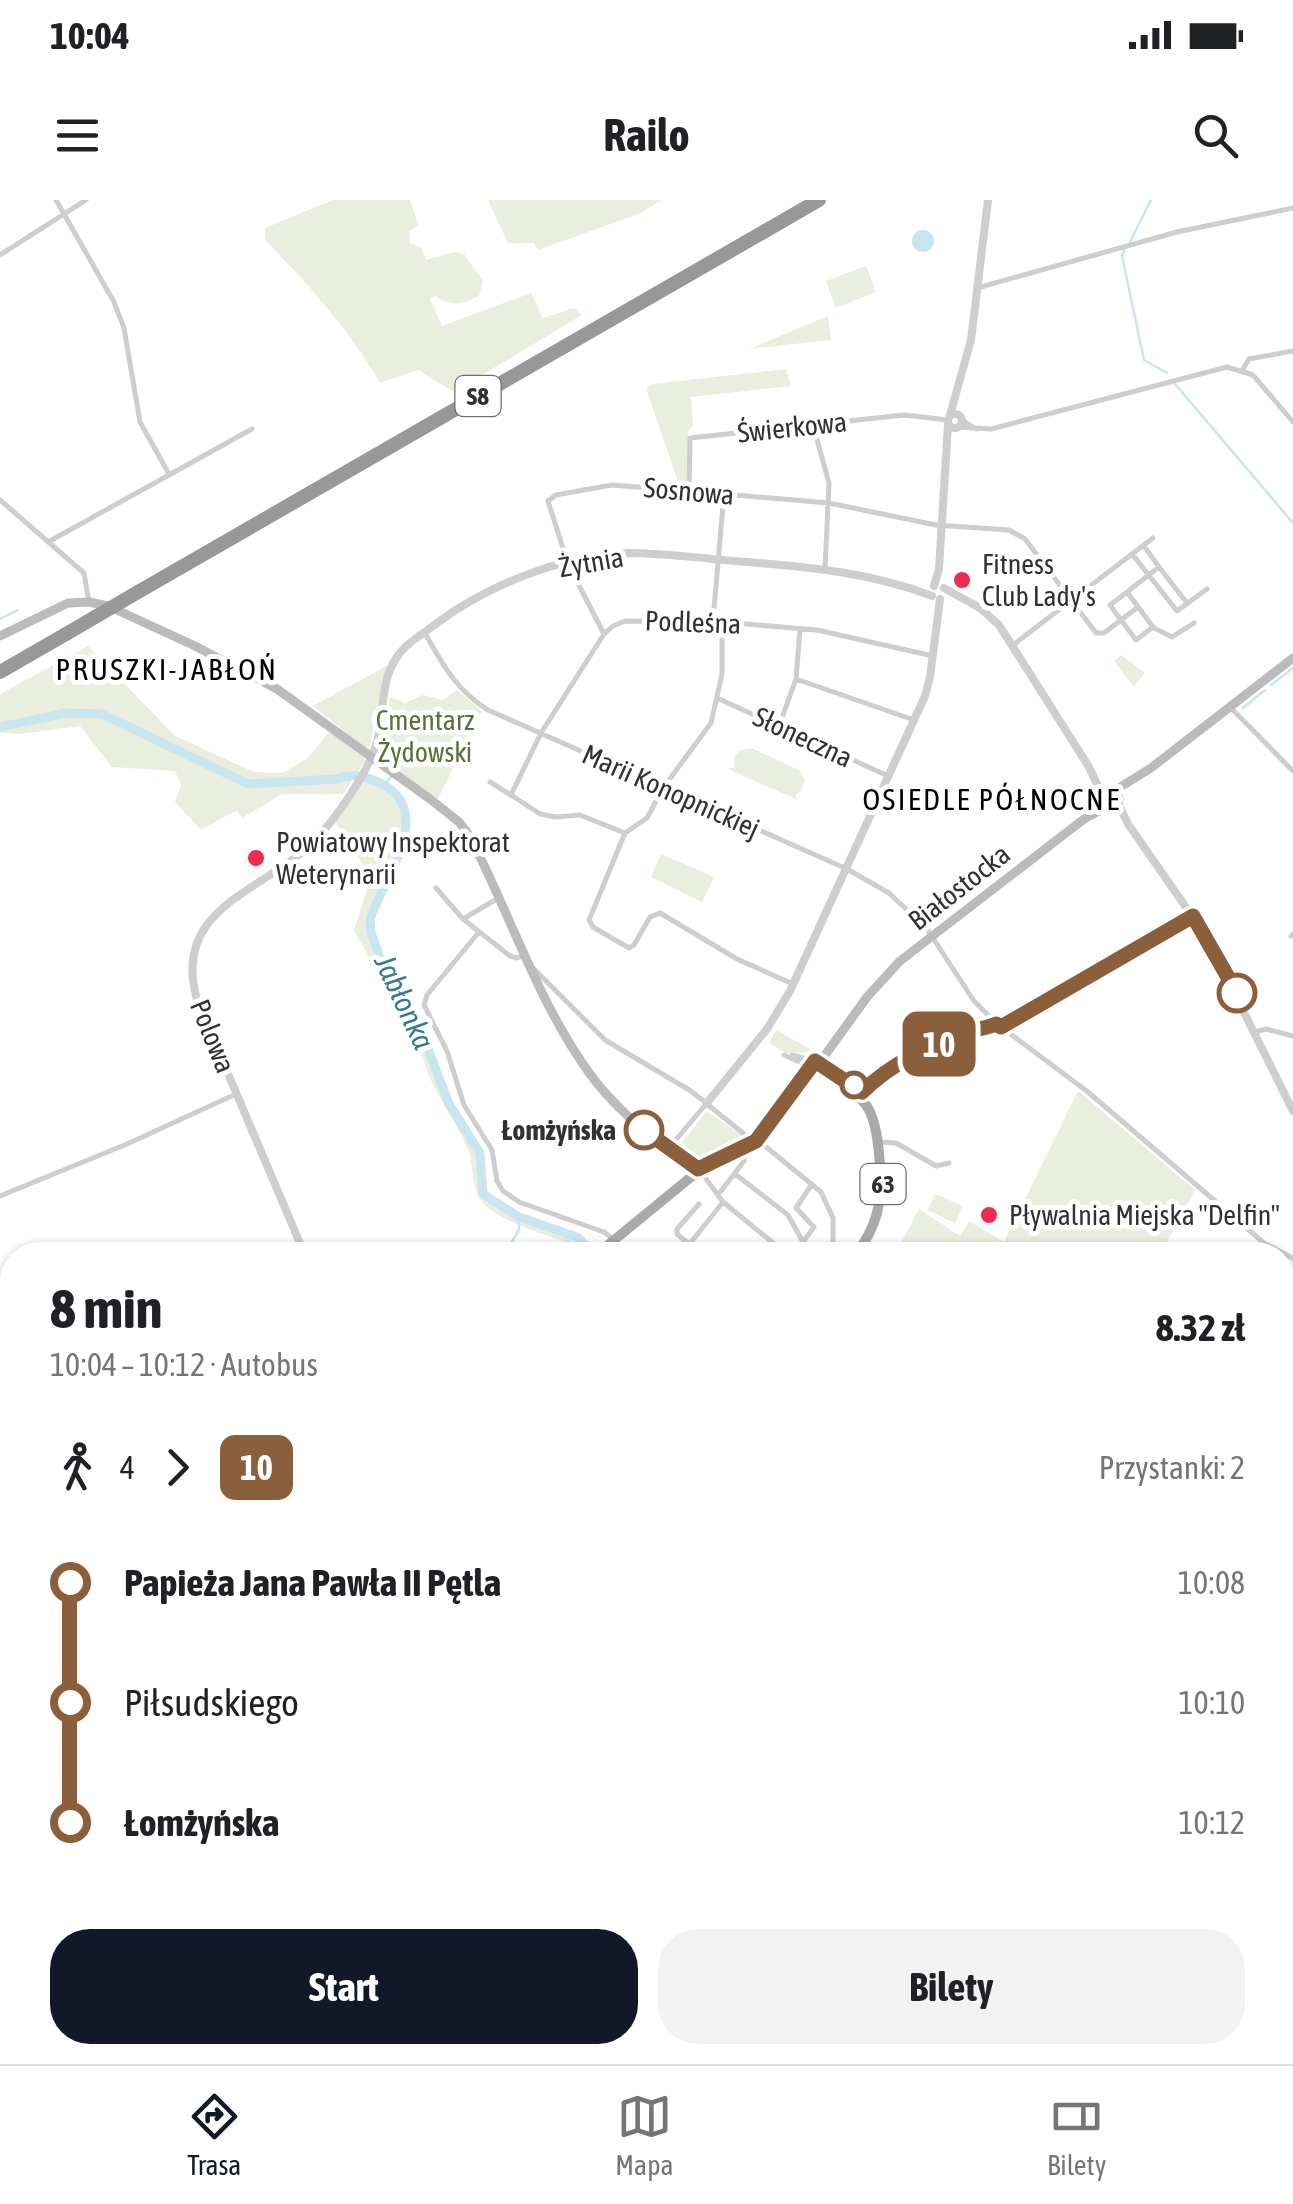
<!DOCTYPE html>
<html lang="pl">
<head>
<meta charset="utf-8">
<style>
	body { margin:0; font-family:"Asap Condensed",sans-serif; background:#f2f2f2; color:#202124; height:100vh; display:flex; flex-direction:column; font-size:38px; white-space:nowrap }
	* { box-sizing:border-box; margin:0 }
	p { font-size:32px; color:#757577 }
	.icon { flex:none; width:55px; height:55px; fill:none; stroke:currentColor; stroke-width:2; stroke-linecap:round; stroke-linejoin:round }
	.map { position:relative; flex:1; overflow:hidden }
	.side { position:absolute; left:0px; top:1042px; width:1295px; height:822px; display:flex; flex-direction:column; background:#fff; border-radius:40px 40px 0 0; box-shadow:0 2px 8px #0004 }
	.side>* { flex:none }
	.badge { padding:0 20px; border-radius:15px; font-size:35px; line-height:65px }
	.map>.badge { position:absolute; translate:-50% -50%; box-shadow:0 0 0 5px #fff }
	.legs { display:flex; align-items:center; gap:15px; height:110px; padding:0 50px; font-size:32px }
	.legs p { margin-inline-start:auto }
	.head { display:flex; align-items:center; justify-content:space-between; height:170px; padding:0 50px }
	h1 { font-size:55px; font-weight:700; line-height:75px }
	.primary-button { display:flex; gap:20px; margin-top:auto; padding:20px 50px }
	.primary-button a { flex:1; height:115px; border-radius:40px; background:#111827; color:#fff; font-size:40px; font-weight:700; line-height:115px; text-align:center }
	.primary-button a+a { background:#f2f2f2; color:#202124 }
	ul { padding:0 50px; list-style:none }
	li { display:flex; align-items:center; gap:35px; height:120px; font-size:38px }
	li i { display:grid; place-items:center; width:15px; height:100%; margin:0 12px; background:currentColor }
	li i::after { content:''; width:25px; height:25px; margin:-12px; border:8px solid; border-radius:50%; background:#fff }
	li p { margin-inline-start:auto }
	li:first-child i { background:linear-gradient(#0000 50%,currentColor 0) }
	li:last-child i { background:linear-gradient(currentColor 50%,#0000 0) }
	.status { display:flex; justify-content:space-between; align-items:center; height:70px; padding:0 50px; background:#fff; direction:ltr }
	.status svg { height:28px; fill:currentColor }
	header { display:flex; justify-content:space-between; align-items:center; height:130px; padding:0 50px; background:#fff; font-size:45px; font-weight:700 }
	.tabs { display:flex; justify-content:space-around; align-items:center; height:140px; border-top:2px solid #e0e0e0; background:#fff; font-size:28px; color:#757577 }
	.tabs a { display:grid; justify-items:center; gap:5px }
	.tabs .active { color:#111827 }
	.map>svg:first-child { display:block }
</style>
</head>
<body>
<div class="status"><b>10:04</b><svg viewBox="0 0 49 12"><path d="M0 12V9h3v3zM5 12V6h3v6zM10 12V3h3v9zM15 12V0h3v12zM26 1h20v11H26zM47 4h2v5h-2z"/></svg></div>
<header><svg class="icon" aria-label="menu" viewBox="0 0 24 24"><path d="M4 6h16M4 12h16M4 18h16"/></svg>Railo<svg class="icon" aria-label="search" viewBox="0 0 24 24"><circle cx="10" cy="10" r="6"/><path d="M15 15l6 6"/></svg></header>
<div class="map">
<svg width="1293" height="1864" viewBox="0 0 1293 1864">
	<rect width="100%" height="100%" fill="#fff"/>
	<!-- green -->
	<path fill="#e9eede" d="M333 0H410L418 25 409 32 410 43 421 48 426 60 454 52 464 54 483 81 479 96C465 104 449 107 436 96L430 99 442 126 531 93 543 118 574 108 582 115 454 192 418 170 380 183C349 129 308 84 265 40V28Z
		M488 0H662L641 13 538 50 534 43H508Z
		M866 66 876 92 836 108 826 81Z
		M828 116 831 140 749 149Z
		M786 169 791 186 691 197 693 225 688 232 687 282 680 288 646 188 653 184Z
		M88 446 175 536 254 572 282 573 308 558 329 532 364 555 365 561 343 594H282L242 618 237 610 201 630 175 602 181 585 175 571 112 567 80 526 21 534 0 533V494Z
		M1121 455 1145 473 1134 487 1114 461Z
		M388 465 370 546 364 547 313 506Z
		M457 490 482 511 438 599 377 557 385 540 390 497 405 503 423 495 443 500Z
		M751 548 799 570 805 580 801 591 795 595 798 600 728 569 734 567V558L740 550Z
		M361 582 377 584 392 594 403 612 400 640 367 714V728L375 754 428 853 446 905 475 951 482 994C511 1026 560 1026 591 1053L589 1055H583L577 1046C548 1035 509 1026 485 1005 470 992 475 965 467 947 454 916 431 891 423 857L354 730 371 677 335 621Z
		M661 654 714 677 702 702 651 677Z
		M776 830 810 849 808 852 785 853 769 843Z
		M1078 891 1195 990 1160 1055H871L874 1050 895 1054 919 1009 960 1036 969 1021 1004 1042Z
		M706 912 711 914 749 940C727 952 698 970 682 943Z
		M935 994 963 1006 955 1023 927 1010Z
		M12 1285V1319L0 1321V1292Z"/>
	<!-- water -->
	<path fill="#c9e5ef" d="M912 41a11 11 0 1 1 22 0a11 11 0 1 1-22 0Z"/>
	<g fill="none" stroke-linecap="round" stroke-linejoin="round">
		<!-- stream -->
		<path stroke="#c9e5ef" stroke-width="2.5" d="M1130 42 1151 0
			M1125 48 1122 56 1144 160 1167 173
			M1175 184 1293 323
			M0 419 18 410
			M1271 485 1293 468
			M1243 508 1265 490
			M383 559 397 569
			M384 585 391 577
			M504 1055 519 1030V1017
			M0 1323 12 1317
			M0 1658 12 1663"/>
		<!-- river -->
		<path stroke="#c9e5ef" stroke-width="9" d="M0 527 66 513 102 514 248 584 336 579C353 573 366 576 382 584 437 613 382 680 370 720L371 732 382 764 426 843 449 904 480 953 483 994 519 1017 577 1037 596 1055
			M1282 1431 1293 1445"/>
		<!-- minor -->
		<path stroke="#cecece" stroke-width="5" d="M56 0 114 102 124 128 140 222 169 274
			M0 55 86 0
			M977 88 1177 32 1293 8
			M1243 169 1249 159 1293 151
			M962 220 976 229
			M813 225 829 283 825 368
			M958 227 991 229 1227 167 1253 175 1293 222
			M689 291 690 238 904 215 948 220
			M0 300 84 373 89 402
			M48 342 252 229
			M1144 346 1159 367
			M1133 355 1177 411 1207 389
			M1127 392 1153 427 1136 440 1110 405Z
			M1127 392 1159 367 1187 403
			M713 420 724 294
			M722 422V474L711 523 663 588 647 618 625 633 589 720 593 727 629 748 634 745 650 717 660 713 737 759 793 784
			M1154 428 1172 437 1194 423
			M425 433C442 464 457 491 488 510L847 669 889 693 927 729 974 801 996 823 1088 892 1264 1043 1293 1058
			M604 434 568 364 548 301 556 295 612 285 724 294 829 303 936 325 1009 330 1025 339 1096 433H1104L1138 407
			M1013 445 1153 338
			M796 479 914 520
			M717 498 888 576
			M1230 507 1293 571
			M779 526 796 479 800 429
			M490 582 511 595 541 533 604 434 613 426 625 421 722 422 817 430 933 456
			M511 595 540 614 556 617 580 615 625 633
			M436 688 463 719 510 756 517 758 525 755
			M463 719 500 697
			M479 732 427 795 424 805 447 851 464 905 492 950 497 981 503 991 519 1002 604 1032 613 1039
			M1291 736 1293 734
			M533 768 605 840 691 891 754 942
			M1001 827 1193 716
			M1255 832 1266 829 1293 836
			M784 855 813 868
			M792 855 815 861
			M862 892C892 863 927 847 966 832 976 829 987 828 996 823
			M879 942 896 943 936 966 949 963
			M765 946 821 992 833 1018V1055
			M668 949 707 903
			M701 972 723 1002 788 1055
			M735 974 788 1015 803 1042 814 1027 796 1008 812 984
			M718 995 744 961 745 953
			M0 996 127 944 236 894
			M689 1044 677 1034V1029L699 1004
			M681 1055 723 1002
			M818 1055 832 1045
			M1282 1492 1293 1503
			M1282 1547 1293 1535
			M691 1852 710 1864
			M777 1864 778 1852"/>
		<!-- tertiary -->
		<path stroke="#cecece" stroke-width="8" d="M948 221a7 7 0 1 1 14 0a7 7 0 1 1-14 0Z
			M950 215 971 140 988 0
			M934 386 939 369 948 224
			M944 388 980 408 999 425 1089 567 1102 595
			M1118 603 1128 624 1206 736 1293 911
			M707 903 767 829 790 791 925 496 930 477 940 399
			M305 1055 198 803C167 703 272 691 320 635 339 613 368 572 376 545 385 517 379 482 397 457 406 443 424 433 437 423 487 386 562 355 626 353 666 353 707 359 747 362 810 367 873 373 932 396
			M1282 1258 1293 1238
			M516 1864 525 1852"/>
		<!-- secondary -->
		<path stroke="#bbb" stroke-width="9" d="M0 436 68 403 89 402 108 406 193 445 277 489 430 599 459 622 469 635C510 713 538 803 590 874 619 914 660 942 695 975
			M1101 599a9 9 0 1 1 18 0a9 9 0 1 1-18 0Z
			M1114 591 1151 568 1293 458
			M815 869 867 797 900 761 1084 619 1106 607
			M680 954 701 972"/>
		<!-- primary -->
		<path stroke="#a9a9a9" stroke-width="10" d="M602 1050 691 977 756 946 815 869C834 880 853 888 866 905 881 926 883 989 877 1013 873 1028 864 1044 855 1055
			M0 1568 12 1557
			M1282 1827 1293 1840
			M846 1864 847 1852"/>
		<!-- motorway -->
		<path stroke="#989898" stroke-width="14" d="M138 392 819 0
			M0 472 66 434"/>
		<!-- primary-bridge -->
		<path stroke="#a9a9a9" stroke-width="10" d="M597 1055 602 1050"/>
		<!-- motorway-bridge -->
		<path stroke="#989898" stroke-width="14" d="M66 434 138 392"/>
	</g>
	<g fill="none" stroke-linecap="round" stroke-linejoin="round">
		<defs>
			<path id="line-1" d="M644 930 698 969 756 941 815 861 862 892C892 863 927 847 966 832 976 829 987 828 996 824L1001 827 1193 716 1237 793"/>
		</defs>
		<!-- line-1 casing -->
		<use href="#line-1" stroke="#fff" stroke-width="22"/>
		<!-- line-1 -->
		<use href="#line-1" stroke="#8b5e3c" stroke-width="15"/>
	</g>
	<!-- markers -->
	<g fill="#f12a52" stroke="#fff" stroke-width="4">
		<circle cx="962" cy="380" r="10"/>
		<circle cx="256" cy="658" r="10"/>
		<circle cx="989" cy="1015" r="10"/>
	</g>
	<g fill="#fff" stroke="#8b5e3c" stroke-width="5">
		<circle cx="1237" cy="793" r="18"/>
		<circle cx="854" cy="885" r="12"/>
		<circle cx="644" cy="930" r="18"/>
	</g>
	<g text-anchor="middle" stroke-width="10" stroke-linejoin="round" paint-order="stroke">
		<!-- shield labels -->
		<g fill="#fff" stroke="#6f6f6f" stroke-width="2.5">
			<rect x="455.5" y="176" width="45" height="40" rx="8"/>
			<rect x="860.5" y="964" width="45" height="40" rx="8"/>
		</g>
		<g font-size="25" font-weight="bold" fill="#313131">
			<text x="478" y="205">S8</text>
			<text x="883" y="993">63</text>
		</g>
		<!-- street labels -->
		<g font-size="28" fill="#313131" stroke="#fff">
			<text transform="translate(792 227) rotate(-6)" y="10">Świerkowa</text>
			<text transform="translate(689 291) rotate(5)" y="10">Sosnowa</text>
			<text transform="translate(591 362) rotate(-10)" y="10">Żytnia</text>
			<text transform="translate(693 422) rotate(2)" y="10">Podleśna</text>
			<text transform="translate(803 537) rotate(25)" y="10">Słoneczna</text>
			<text transform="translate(671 591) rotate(24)" y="10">Marii Konopnickiej</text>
			<text transform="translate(959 687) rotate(-38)" y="10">Białostocka</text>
			<text transform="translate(213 836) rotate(68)" y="10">Polowa</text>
		</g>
		<!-- poi labels -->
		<g font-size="28" fill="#313131" stroke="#fff" text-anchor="start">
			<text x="982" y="374">Fitness<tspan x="982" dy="32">Club Lady's</tspan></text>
			<text x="276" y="652">Powiatowy Inspektorat<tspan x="276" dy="32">Weterynarii</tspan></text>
			<text x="1009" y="1025">Pływalnia Miejska "Delfin"</text>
		</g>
		<!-- park labels -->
		<g font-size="28" fill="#5a703a" stroke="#fff">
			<text x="425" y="530">Cmentarz<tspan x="425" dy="32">Żydowski</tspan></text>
		</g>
		<!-- stop labels -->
		<g font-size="28" font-weight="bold" fill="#313131" stroke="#fff" text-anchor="end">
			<text x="616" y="940">Łomżyńska</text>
		</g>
		<!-- neighbourhood labels -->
		<g font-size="30" letter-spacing="2.5" fill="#000" stroke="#fff">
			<text x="167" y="480">PRUSZKI-JABŁOŃ</text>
			<text x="992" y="610">OSIEDLE PÓŁNOCNE</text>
		</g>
		<!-- water labels -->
		<g font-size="30" font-style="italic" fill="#367a92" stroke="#fff">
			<text transform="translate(404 802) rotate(65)" y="10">Jabłonka</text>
		</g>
	</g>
</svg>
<b class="badge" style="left:939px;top:844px;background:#8b5e3c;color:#fff">10</b>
<section class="side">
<div class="head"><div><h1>8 min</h1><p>10:04 – 10:12 · Autobus</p></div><b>8.32 zł</b></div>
<div class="legs"><svg class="icon" aria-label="walk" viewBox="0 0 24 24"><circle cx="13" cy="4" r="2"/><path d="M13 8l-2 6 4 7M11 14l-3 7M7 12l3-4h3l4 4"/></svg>4<svg class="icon" aria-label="forward" viewBox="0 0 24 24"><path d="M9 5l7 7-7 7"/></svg><b class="badge" style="background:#8b5e3c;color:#fff">10</b><p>Przystanki: 2</p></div>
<ul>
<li><i style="color:#8b5e3c"></i><b>Papieża Jana Pawła II Pętla</b><p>10:08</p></li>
<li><i style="color:#8b5e3c"></i><span>Piłsudskiego</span><p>10:10</p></li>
<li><i style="color:#8b5e3c"></i><b>Łomżyńska</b><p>10:12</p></li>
</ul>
<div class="primary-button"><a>Start</a><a>Bilety</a></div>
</section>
</div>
<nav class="tabs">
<a class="active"><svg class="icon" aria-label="directions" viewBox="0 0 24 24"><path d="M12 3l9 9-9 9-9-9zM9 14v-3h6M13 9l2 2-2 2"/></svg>Trasa</a>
<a><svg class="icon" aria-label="map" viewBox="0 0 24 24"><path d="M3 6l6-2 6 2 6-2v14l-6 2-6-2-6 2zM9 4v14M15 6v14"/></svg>Mapa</a>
<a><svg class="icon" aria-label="tickets" viewBox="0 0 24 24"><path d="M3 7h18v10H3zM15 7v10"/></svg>Bilety</a>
</nav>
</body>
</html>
